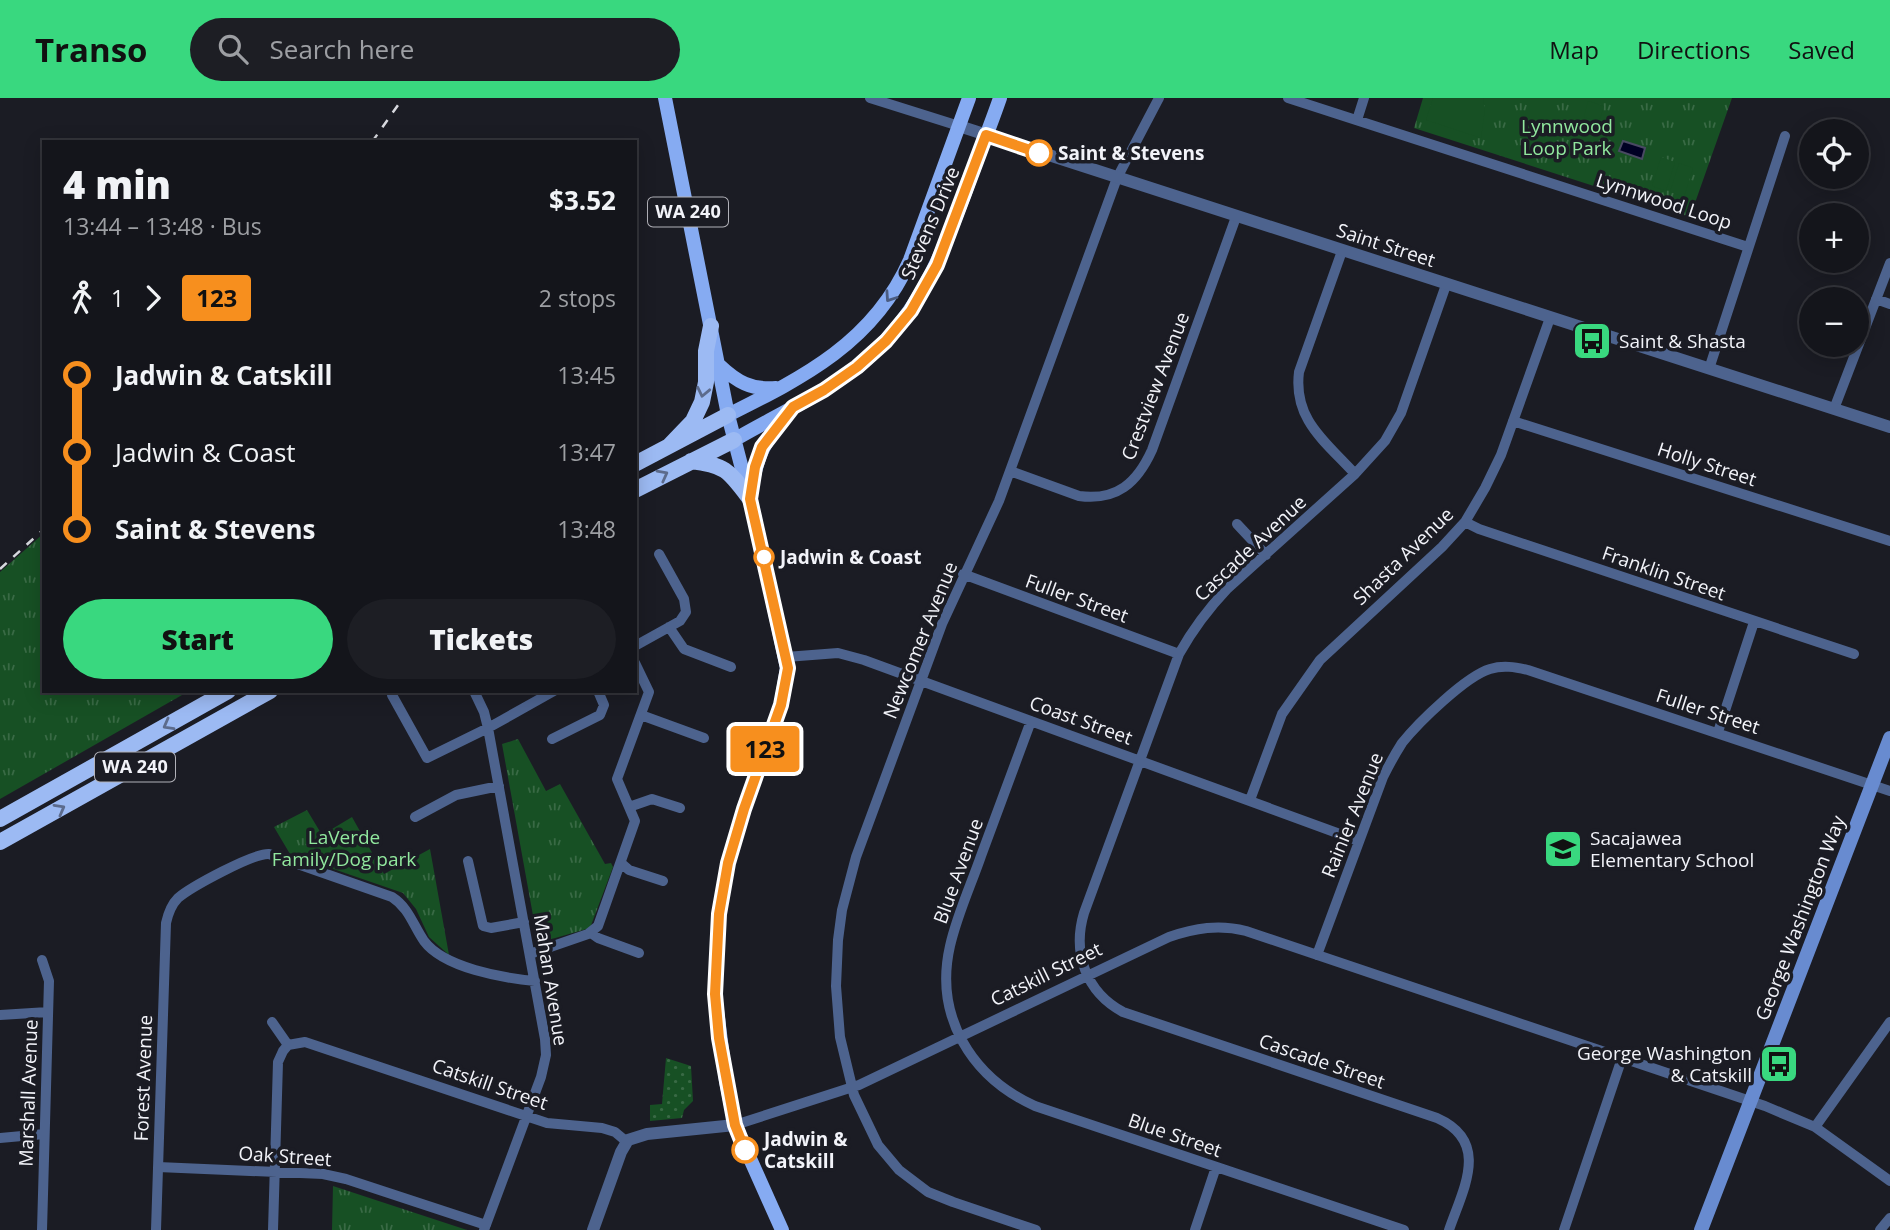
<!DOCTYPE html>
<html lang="en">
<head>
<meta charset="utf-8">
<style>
	body { margin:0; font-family:"Open Sans",sans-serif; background:#1d1e24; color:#f1f3f6; height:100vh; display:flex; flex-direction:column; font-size:26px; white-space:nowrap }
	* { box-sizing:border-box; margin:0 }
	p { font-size:23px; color:#9d9fa3 }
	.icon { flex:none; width:38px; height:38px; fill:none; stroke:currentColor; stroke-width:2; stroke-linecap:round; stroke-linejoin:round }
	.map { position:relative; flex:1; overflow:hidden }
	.side { position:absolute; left:42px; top:42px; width:595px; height:553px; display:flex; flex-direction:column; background:#14151b; border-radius:0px; box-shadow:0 4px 18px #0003,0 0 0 2px #33343a }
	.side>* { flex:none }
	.badge { padding:0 14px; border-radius:5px; font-size:24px; line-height:46px }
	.controls { position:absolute; left:1799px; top:21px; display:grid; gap:14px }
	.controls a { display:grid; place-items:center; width:70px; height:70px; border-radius:50%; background:#14151b; box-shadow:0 4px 18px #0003,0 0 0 2px #33343a; font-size:35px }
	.map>.badge { position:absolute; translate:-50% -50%; box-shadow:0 0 0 4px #fff }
	.legs { display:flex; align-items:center; gap:10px; height:77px; padding:0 21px; font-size:23px }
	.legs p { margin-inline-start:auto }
	.overview { display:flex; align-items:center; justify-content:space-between; height:119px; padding:0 21px }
	h1 { font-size:38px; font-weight:800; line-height:52px }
	.cta { display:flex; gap:14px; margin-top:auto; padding:14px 21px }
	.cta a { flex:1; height:80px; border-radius:42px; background:#39d87f; color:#111; font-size:28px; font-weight:800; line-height:80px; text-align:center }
	.cta a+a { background:#1d1e24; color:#f1f3f6 }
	ul { padding:0 21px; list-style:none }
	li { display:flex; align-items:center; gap:24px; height:77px; font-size:26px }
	li i { display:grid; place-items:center; width:10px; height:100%; margin:0 9px; background:currentColor }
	li i::after { content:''; width:18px; height:18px; margin:-9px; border:5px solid; border-radius:50%; background:#14151b }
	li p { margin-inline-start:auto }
	li:first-child i { background:linear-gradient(#0000 50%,currentColor 0) }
	li:last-child i { background:linear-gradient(currentColor 50%,#0000 0) }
	header { display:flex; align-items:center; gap:42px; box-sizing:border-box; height:98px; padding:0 35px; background:#39d87f; color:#111 }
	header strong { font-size:33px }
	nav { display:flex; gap:38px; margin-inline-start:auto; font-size:24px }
	.search { width:490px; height:63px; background:#1d1e24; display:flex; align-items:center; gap:18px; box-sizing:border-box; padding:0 24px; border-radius:38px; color:#9d9fa3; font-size:26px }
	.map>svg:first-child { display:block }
</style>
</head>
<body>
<header>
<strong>Transo</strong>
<div class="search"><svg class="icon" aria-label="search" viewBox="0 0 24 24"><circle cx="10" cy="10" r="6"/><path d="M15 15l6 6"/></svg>Search here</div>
<nav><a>Map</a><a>Directions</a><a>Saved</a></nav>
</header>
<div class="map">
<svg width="1890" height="1132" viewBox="0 0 1890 1132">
	<defs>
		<pattern id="grass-tufts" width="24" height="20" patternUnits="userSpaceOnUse" patternTransform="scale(1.75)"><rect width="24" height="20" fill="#175024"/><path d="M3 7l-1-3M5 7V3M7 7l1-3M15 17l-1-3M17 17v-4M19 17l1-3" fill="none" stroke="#396a45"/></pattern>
		<pattern id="garden-dots" width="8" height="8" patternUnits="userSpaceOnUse" patternTransform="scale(1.75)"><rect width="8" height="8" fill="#175024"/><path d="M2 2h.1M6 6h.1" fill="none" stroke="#396a45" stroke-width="1.8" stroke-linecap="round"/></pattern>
	</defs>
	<rect width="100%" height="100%" fill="#1b1c24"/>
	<!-- grass -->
	<path fill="url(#grass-tufts)" d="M1423 0H1732L1690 119 1414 30Z
		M44 435V593H189L0 701V474Z
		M518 641 546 693 560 686 605 766 611 765 613 769 590 830 538 845 502 646Z
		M307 712 322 737 352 719 384 776 430 751 449 857 429 839 416 811 403 795 290 756 274 729Z
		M333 1088 467 1132H332Z"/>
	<!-- garden -->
	<path fill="url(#garden-dots)" d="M666 960 691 968 693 1003 684 1012 682 1020 650 1023V1007L662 1006Z"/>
	<!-- pitch -->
	<path fill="#175024" d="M1433 0H1483L1485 11 1481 40 1426 22Z
		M1588 3 1604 8 1599 24 1584 19Z
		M1661 59 1675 64 1666 93 1652 88Z
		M1679 65 1693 70 1684 99 1670 94Z"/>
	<!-- water -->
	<path fill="#000023" stroke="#494963" stroke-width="2" d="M1623 43 1645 50 1642 61 1619 53Z"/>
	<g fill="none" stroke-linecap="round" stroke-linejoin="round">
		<!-- minor -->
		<path stroke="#4d638e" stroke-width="10" d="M870 0 959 28
			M1288 0 1748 149
			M1357 22 1364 0
			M1342 153 1299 274C1293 322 1326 344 1355 376
			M1446 187 1401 315 1385 343 1355 376 1227 491C1208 511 1193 531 1179 556L1084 815C1072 855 1086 894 1123 914L1437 1020C1491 1044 1463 1091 1449 1132
			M1876 201 1890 206
			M1709 271 1785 38
			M1834 311 1890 165
			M1513 323 1890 443
			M1010 373 1079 398C1117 403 1137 385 1152 352L1236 119
			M1465 424 1479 431 1854 556
			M1237 426 1266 457
			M963 476 1179 556
			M669 529 684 551 731 569
			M635 548 680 523 686 514 684 501 659 456
			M786 559 838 555 864 562 1359 743
			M474 593 484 614 488 630 545 941 546 957 541 979 484 1132
			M392 597 427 660 488 630 554 593
			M641 617 704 640
			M1031 623C1014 668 998 713 981 758 971 787 957 817 950 848 934 918 971 979 1035 1008L1404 1132
			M1718 634 1754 524
			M552 641 600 617 604 607 598 593
			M1250 702 1282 616 1320 562 1442 449 1465 424 1485 390 1501 357 1550 220
			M629 709 652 701 680 710
			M415 719 456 697 499 688
			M468 763 483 828 491 830 524 824
			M621 765 629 772 663 783
			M591 835 598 840 639 855
			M530 856 588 836 598 828 635 723 617 681 649 594 635 565
			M1317 857 1383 679C1389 667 1395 656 1402 645 1418 625 1466 578 1490 571 1503 567 1515 569 1528 572L1890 693
			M42 862 49 883 42 1132
			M0 917 48 914
			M272 924 288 947
			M288 947 305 944 547 1025 602 1030 615 1034 627 1044
			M735 1027 859 987 1169 839C1195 830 1219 826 1246 833L1765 1008 1815 1029 1890 1083
			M1815 1029 1890 924
			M0 1040 44 1036
			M158 1069 323 1076 346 1081 486 1127
			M156 1132 166 825C168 816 171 807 178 800 191 789 253 755 269 756L392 799C409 810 413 827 424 843 444 870 503 880 535 883
			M273 1132 278 964 283 953 288 947
			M1036 1132 953 1104 928 1094 899 1072 878 1047 854 997 840 939 836 888 838 842 842 812 856 759 942 526 999 403 1117 80 1159 0
			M1195 1132 1216 1069
			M1564 1132 1622 960
			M1880 1132 1890 1120"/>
		<!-- tertiary -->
		<path stroke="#4d638e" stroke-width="12" d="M959 28 1890 329
			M593 1132 621 1054 628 1042 647 1036 735 1027"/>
		<!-- secondary -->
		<path stroke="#688bd0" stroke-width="14" d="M1701 1132 1890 640"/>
		<!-- primary -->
		<path stroke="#86abf2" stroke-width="14" d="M665 0 728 317 754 417 787 570 781 606 744 711 728 765 719 816 715 896 726 983 735 1027 782 1132
			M719 267C737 284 751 292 776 290
			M728 317C804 279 874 244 910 162L969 0
			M734 342C775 318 820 298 857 269 917 221 939 163 965 95 976 63 989 32 1000 0
			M751 394C757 356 764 345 787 316"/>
		<!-- trunk -->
		<path stroke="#9cbaf3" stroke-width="16" d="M669 348 693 323 702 304 706 284V253L711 228
			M691 363C726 367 729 373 750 401
			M635 366 728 317
			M635 392 734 342
			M0 721 228 593
			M0 744 270 593"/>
		<!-- rail -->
		<path stroke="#d7d8de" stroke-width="2.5" stroke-dasharray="9 9" stroke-linecap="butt" d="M372 44 403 0
			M0 471 44 431"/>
	</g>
	<!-- one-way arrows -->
	<defs><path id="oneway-chevron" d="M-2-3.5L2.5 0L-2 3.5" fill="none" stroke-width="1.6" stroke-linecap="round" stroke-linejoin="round" transform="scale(1.75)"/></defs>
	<use stroke="#4b5c81" href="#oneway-chevron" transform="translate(890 199) rotate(124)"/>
	<g stroke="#5c6b8c">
		<use href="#oneway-chevron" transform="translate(703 294) rotate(102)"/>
		<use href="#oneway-chevron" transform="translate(663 377) rotate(-28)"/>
		<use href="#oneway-chevron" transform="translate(168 627) rotate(151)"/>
		<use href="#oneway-chevron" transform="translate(60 711) rotate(-29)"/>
	</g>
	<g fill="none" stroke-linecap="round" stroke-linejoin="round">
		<defs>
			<path id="line-1" d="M745 1052 735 1027 719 940 715 896 719 816 728 765 744 711 781 607 788 570 750 401 755 369 762 349 793 309 824 292 857 269 886 243 911 213 937 167 986 37 1039 55"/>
		</defs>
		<!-- line-1 casing -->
		<use href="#line-1" stroke="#fff" stroke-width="16"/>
		<!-- line-1 -->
		<use href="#line-1" stroke="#f78f1e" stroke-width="10"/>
	</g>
	<!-- icons -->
	<defs>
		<symbol id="bus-square" viewBox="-11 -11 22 22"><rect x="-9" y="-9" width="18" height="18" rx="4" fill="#39d87f" stroke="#1b1c24"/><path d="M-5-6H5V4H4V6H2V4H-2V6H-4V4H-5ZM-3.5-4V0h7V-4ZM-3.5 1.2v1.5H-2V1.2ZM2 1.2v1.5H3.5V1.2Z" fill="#111"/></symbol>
		<symbol id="school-square" viewBox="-11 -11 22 22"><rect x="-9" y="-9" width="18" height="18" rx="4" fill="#39d87f" stroke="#1b1c24"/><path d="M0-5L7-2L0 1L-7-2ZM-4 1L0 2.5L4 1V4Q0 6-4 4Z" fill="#111"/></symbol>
	</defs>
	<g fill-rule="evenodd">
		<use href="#bus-square" x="1570" y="221" width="44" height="44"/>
		<use href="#school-square" x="1541" y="729" width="44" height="44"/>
		<use href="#bus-square" x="1757" y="944" width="44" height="44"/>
	</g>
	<!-- markers -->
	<g fill="#fff" stroke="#f78f1e" stroke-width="3.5">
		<circle cx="1039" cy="55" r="12"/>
		<circle cx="764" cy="459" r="9"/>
		<circle cx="745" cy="1052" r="12"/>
	</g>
	<g text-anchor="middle" stroke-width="7" stroke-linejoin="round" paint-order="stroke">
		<!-- shield labels -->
		<g fill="#1b1c24" stroke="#b2b2b9" stroke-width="2">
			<rect x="648" y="99.5" width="80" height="29" rx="5"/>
			<rect x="95" y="654.5" width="80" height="29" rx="5"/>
		</g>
		<g font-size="18" font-weight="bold" fill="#f2f3f9">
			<text x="688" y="120">WA 240</text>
			<text x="135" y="675">WA 240</text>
		</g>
		<!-- park labels -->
		<g font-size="19" fill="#91e89e" stroke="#1b1c24">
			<text x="1567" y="35">Lynnwood<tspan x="1567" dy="22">Loop Park</tspan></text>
			<text x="344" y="746">LaVerde<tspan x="344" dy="22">Family/Dog park</tspan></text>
		</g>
		<!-- stop labels -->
		<g font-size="19" font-weight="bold" fill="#f2f3f9" stroke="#1b1c24" text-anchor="start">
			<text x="1058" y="62">Saint &amp; Stevens</text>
			<text x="780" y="466">Jadwin &amp; Coast</text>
			<text x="764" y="1048">Jadwin &amp;<tspan x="764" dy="22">Catskill</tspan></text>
		</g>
		<!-- street labels -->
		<g font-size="19" fill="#f2f3f9" stroke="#1b1c24">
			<text transform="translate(1664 103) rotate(18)" y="7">Lynnwood Loop</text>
			<text transform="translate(930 125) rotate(-67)" y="7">Stevens Drive</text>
			<text transform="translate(1386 147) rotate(18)" y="7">Saint Street</text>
			<text transform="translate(1155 288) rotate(-69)" y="7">Crestview Avenue</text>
			<text transform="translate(1707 366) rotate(18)" y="7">Holly Street</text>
			<text transform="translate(1250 450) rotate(-43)" y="7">Cascade Avenue</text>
			<text transform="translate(1403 458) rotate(-44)" y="7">Shasta Avenue</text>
			<text transform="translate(1664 475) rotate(19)" y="7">Franklin Street</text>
			<text transform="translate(1077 500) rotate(20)" y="7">Fuller Street</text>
			<text transform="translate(920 542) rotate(-68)" y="7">Newcomer Avenue</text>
			<text transform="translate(1708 613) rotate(18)" y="7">Fuller Street</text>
			<text transform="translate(1081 622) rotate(20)" y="7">Coast Street</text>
			<text transform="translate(1352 717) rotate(-68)" y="7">Rainier Avenue</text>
			<text transform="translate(958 773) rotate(-70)" y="7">Blue Avenue</text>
			<text transform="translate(1800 820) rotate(-69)" y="7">George Washington Way</text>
			<text transform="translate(1046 876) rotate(-26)" y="7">Catskill Street</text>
			<text transform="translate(551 882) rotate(81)" y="7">Mahan Avenue</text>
			<text transform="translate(1322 963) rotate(19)" y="7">Cascade Street</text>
			<text transform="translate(143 980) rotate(-88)" y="7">Forest Avenue</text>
			<text transform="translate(490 986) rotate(19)" y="7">Catskill Street</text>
			<text transform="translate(28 995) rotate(-88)" y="7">Marshall Avenue</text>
			<text transform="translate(1175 1037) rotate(19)" y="7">Blue Street</text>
			<text transform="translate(285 1058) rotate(4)" y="7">Oak Street</text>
		</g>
		<!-- poi labels -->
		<g font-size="19" fill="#f2f3f9" stroke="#1b1c24" text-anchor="start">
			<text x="1619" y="250">Saint &amp; Shasta</text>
			<text x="1590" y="747">Sacajawea<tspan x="1590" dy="22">Elementary School</tspan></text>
			<text x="1752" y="962" text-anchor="end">George Washington<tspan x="1752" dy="22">&amp; Catskill</tspan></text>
		</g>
	</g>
</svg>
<div class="controls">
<a><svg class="icon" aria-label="locate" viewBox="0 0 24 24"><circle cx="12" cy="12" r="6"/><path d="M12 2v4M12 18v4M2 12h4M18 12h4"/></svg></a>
<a>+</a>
<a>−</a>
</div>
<b class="badge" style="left:765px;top:651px;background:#f78f1e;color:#111">123</b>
<section class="side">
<div class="overview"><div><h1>4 min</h1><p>13:44 – 13:48 · Bus</p></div><b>$3.52</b></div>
<div class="legs"><svg class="icon" aria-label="walk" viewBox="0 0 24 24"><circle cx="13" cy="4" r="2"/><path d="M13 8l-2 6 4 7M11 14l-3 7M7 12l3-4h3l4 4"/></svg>1<svg class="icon" aria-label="forward" viewBox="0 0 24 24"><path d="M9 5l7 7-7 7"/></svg><b class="badge" style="background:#f78f1e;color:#111">123</b><p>2 stops</p></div>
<ul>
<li><i style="color:#f78f1e"></i><b>Jadwin &amp; Catskill</b><p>13:45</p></li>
<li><i style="color:#f78f1e"></i><span>Jadwin &amp; Coast</span><p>13:47</p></li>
<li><i style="color:#f78f1e"></i><b>Saint &amp; Stevens</b><p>13:48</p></li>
</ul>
<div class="cta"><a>Start</a><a>Tickets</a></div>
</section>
</div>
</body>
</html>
